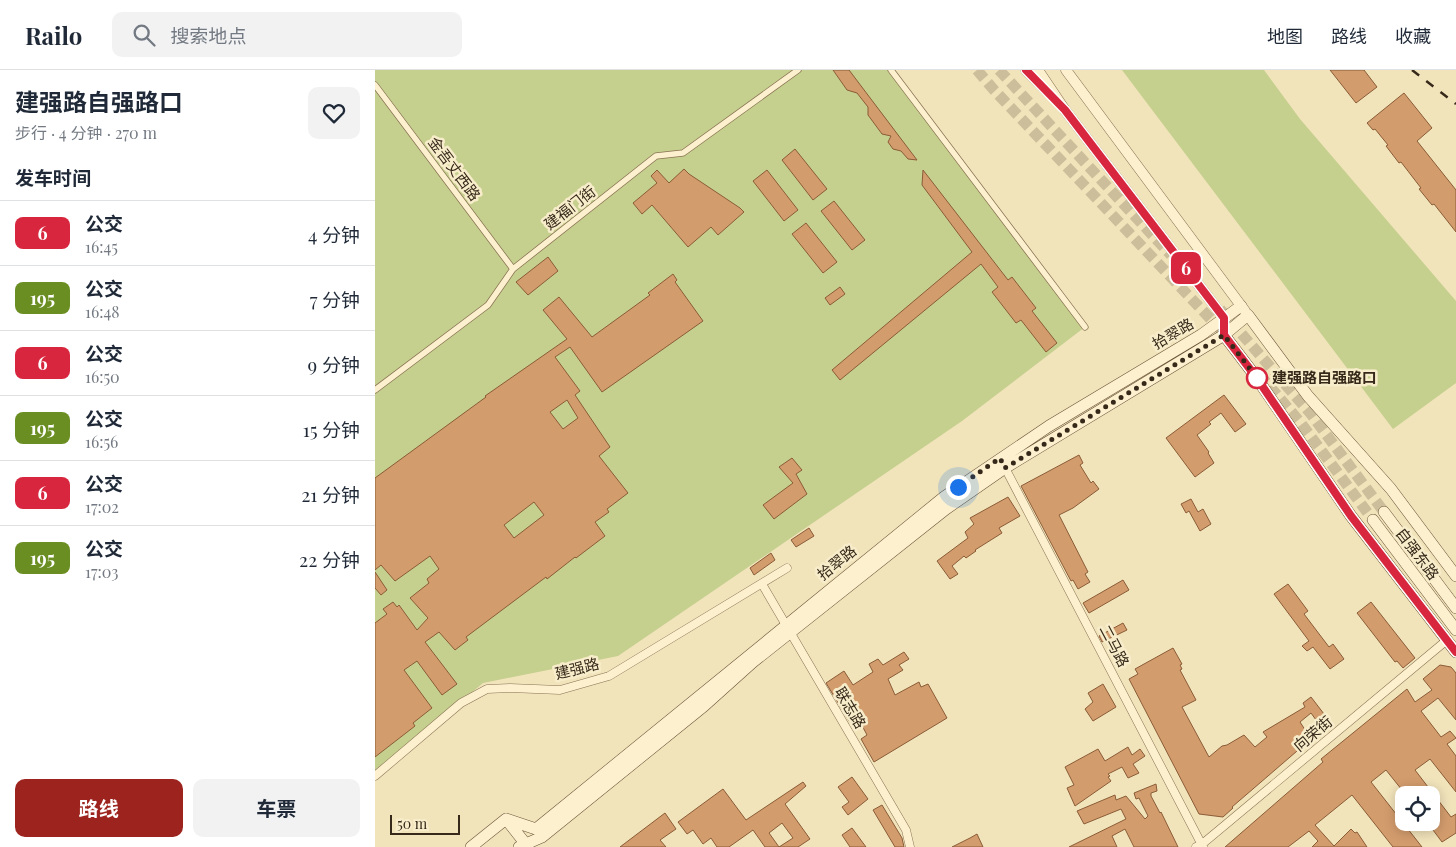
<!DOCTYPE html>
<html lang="zh">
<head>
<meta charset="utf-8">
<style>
	body { margin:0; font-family:"Playfair Display","Noto Sans SC",serif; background:#f2f2f3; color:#1f2937; height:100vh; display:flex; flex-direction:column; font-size:19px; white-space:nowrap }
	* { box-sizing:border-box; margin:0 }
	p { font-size:16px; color:#747a83 }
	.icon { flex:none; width:28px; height:28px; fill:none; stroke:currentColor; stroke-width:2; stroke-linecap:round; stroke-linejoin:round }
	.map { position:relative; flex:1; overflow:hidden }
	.sheet { display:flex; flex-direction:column; background:#fff; width:375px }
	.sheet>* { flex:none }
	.badge { padding:0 10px; border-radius:8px; font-size:18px; line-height:32px }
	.fabs { position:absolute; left:1020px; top:716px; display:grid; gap:10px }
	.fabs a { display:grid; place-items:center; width:45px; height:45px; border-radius:10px; background:#fff; box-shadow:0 2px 12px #0003; font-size:25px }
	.scale { position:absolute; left:15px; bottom:12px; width:70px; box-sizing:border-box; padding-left:5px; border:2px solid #37291a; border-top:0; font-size:14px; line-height:18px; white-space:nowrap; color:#37291a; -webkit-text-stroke:4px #f8edca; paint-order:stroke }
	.you { position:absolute; width:25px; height:25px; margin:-12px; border:4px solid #fff; border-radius:50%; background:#1a73e8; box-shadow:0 0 0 8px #1a73e833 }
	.map>.badge { position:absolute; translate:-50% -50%; box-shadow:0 0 0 2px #fff }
	h2 { padding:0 15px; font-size:19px; line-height:45px }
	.round { display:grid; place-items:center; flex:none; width:52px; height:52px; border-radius:10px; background:#f2f2f3 }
	.headline { display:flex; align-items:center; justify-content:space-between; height:85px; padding:0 15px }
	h1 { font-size:24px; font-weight:700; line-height:38px }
	.button { display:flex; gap:10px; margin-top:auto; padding:10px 15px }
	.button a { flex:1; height:58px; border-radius:10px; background:#9d241e; color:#fff; font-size:20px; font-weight:700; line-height:58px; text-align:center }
	.button a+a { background:#f2f2f3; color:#1f2937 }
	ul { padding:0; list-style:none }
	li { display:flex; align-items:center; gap:15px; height:65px; padding:0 15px; border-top:1px solid #e0e1e3 }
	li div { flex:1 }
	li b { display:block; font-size:19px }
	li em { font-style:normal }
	li .badge { min-width:55px; font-weight:700; text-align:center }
	header { display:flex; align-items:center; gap:30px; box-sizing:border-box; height:70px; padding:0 25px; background:#fff; border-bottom:1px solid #e0e1e3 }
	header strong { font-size:24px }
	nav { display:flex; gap:28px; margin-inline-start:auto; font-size:18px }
	.search { width:350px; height:45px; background:#f2f2f3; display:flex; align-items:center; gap:12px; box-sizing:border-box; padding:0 18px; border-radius:10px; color:#747a83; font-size:19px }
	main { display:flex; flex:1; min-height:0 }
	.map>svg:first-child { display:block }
</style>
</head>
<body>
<header>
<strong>Railo</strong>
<div class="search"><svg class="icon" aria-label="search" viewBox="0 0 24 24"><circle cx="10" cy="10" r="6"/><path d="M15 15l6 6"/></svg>搜索地点</div>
<nav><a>地图</a><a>路线</a><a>收藏</a></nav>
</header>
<main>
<section class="sheet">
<div class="headline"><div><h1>建强路自强路口</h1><p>步行 · 4 分钟 · 270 m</p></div><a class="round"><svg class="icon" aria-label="heart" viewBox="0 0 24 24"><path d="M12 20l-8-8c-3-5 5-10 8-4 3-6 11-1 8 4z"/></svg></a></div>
<h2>发车时间</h2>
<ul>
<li><span class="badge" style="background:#d7263d;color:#fff">6</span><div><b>公交</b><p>16:45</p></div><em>4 分钟</em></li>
<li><span class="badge" style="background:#6b8e23;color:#fff">195</span><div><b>公交</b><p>16:48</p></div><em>7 分钟</em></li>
<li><span class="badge" style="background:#d7263d;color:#fff">6</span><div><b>公交</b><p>16:50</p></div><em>9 分钟</em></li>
<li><span class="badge" style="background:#6b8e23;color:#fff">195</span><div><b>公交</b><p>16:56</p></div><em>15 分钟</em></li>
<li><span class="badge" style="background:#d7263d;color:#fff">6</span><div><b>公交</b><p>17:02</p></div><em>21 分钟</em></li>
<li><span class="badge" style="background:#6b8e23;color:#fff">195</span><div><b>公交</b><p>17:03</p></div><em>22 分钟</em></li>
</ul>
<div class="button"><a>路线</a><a>车票</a></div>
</section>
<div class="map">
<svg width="1081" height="777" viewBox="0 0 1081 777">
	<rect width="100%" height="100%" fill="#f1e3ba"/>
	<!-- green -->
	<path fill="#c5cf8e" d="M0 0H517L710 257 587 351 243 586 108 613 0 704Z
		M747 0H889L925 49 1081 231V313L1018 359Z"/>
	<!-- building -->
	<path fill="#d39c6d" stroke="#8a5c37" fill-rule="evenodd" d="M458 0H474L542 90 533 89 526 81 518 79 513 72 516 66 507 64 493 45V37L482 23 472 20Z
		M955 0H989L1002 17 981 33Z
		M1029 23 1057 58 1042 71 1081 120V162L1059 134 1057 135 1044 119 1046 118 1026 92 1024 93 1011 76 1013 75 1000 59 998 60 992 53Z
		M420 79 452 119 438 130 407 90Z
		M309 99 314 104 365 138 369 142 343 165 336 157 313 177 277 135 267 144 258 133 282 113 276 106 282 100 294 113Z
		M392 100 423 140 409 151 378 111Z
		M548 100 633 210 637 207 661 238 657 241 682 273 671 282 646 250 641 253 617 222 623 217 606 194 465 310 457 300 597 182 547 115Z
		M459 131 490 170 477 180 446 141Z
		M431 153 462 192 448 203 417 164Z
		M173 187 183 201 153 225 141 212Z
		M298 204 302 210 300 212 328 251 227 322 195 277 180 287 205 321 200 325 235 377 224 386 253 423 232 439 234 442 220 452 230 466 201 488 200 487 172 509 171 507 91 567 93 570 80 580 64 562 50 572 82 614 67 625 42 591 29 600 57 638 38 653 40 656 0 687V553L12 544 8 539 18 532 22 537 24 535 42 560 53 548 35 528 54 513 52 509 64 499 55 486 20 511 6 495 0 500V408L111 327 110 326 192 269 168 240 184 227 217 267 275 225 273 223ZM192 330 203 348 188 359 175 342ZM159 432 169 445 139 468 129 455Z
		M465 217 470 224 455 235 450 228Z
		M849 325 871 354 860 362 846 343 834 352 836 354 822 365 834 382 833 383 839 393 820 407 791 368Z
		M704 385 708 393 705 395 716 413 718 411 724 419 698 438 684 445 713 502 710 504 715 512 703 519 698 510 696 511 646 416Z
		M417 388 427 400 421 404 432 424 399 449 388 435 418 413 404 397Z
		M633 427 645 446 624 458 627 463 600 480 601 481 591 488 589 486 577 496 583 504 575 509 562 491 593 468 590 462 599 454 595 448Z
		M816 429 823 442 828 439 836 454 825 461 814 441 811 443 806 434Z
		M434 458 439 466 421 477 416 470Z
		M396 483 400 490 379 505 375 498Z
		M0 502 12 520 6 525 0 518Z
		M748 510 754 520 714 543 708 533Z
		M913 514 933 541 929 544 954 577 958 574 969 589 955 599 938 577 932 581 927 576 934 571 899 524Z
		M996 532 1040 588 1028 598 1022 591 1020 592 982 543Z
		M748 553 752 560 727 572 724 566Z
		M798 578 807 594 805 595 807 599 805 600 821 630 807 637 834 687 847 676 852 675 869 665 880 677 892 667 888 662 930 637 928 633 936 627 949 644 941 650 936 643 925 652 936 669 857 737 858 738 848 747 824 744 754 609 763 604 760 599Z
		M529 582 534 589 524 595 528 600 513 609 520 625 544 612 546 617 553 614 572 648 499 692 486 669 492 665 482 646 474 651 451 613 469 601 478 615 498 602 494 594 503 589 508 595Z
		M1065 595 1076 597 1081 603V650L1063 628 1046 641 1066 667 1075 661 1081 668 1072 674 1081 686V722L1055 689 1040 700 1076 747 1081 744V763L1067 772 1052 752H1056V725H1031L1011 700 996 712 1047 777H1018L977 725 940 755 959 776 976 759 980 763 982 762 992 777H937L943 771 934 761 913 777H850L948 692 946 689 1032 619 1040 632 1057 620 1048 609Z
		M728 614 741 637 718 651 710 639 718 632 713 623Z
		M753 677 757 685 765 679 770 686 758 694 764 703 753 708 747 697 733 704 735 706 733 707 736 711 700 736 692 718 699 715 690 697 723 679 730 691Z
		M477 707 493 729 473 745 467 737 474 732 463 717Z
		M428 712 431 716 410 734 435 769 423 777H404L418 768 407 753 394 763 404 777H390L378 760 354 777H342L336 768 328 774 318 760 312 764 303 752 348 719 371 750Z
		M781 714 782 721 776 723V726L785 743 786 742 803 777H759L750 759 737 766 742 777H694L751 749 746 739 709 754 702 741 740 725 741 730 751 726 770 749 773 746 764 728 761 729 759 723Z
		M507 735 527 768 529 777H520L498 740Z
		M290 743 301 759 285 770 291 777H245Z
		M477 758 491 777H475L467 765Z
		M602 764 608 777H577L595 768Z"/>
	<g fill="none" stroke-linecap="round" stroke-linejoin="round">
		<!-- secondary-tunnel -->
		<path stroke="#ccbe9a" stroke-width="11" stroke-dasharray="11 5.5" stroke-linecap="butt" d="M602 0 619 20 847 261
			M624 0 796 185
			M845 239 936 344 1009 442
			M884 304 925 352 998 450"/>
		<defs>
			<path id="pedestrian" d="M516 0 710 257
				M0 15 138 199
				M0 320 113 235 138 199 281 86 308 83 423 0"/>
			<path id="minor" d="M628 394 828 777
				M387 514 531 760 535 777
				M0 706 86 633 112 619 135 618 185 620 234 606 412 498
				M821 777 826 775 1072 570"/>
			<path id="tertiary" d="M651 0 673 22
				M663 0 690 40 849 248V265
				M691 0 870 241"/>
			<path id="secondary" d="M849 265 881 307 976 446 1081 582
				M1009 442 1081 538
				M998 450 1081 560
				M131 749 153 777
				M96 777 131 749 161 759 569 427 674 356 826 265 866 236
				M144 777 167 767 329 636 378 592 571 439 630 398 849 265 873 245 933 326 1016 419 1081 506"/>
		</defs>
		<!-- pedestrian casing -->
		<use href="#pedestrian" stroke="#897253" stroke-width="7"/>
		<!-- minor casing -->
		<use href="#minor" stroke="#897253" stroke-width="9"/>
		<!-- tertiary casing -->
		<use href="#tertiary" stroke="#897253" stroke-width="11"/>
		<!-- secondary casing -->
		<use href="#secondary" stroke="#6a5337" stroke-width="12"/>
		<!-- pedestrian -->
		<use href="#pedestrian" stroke="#fcf0ce" stroke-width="5.5"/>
		<!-- minor -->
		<use href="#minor" stroke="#fcf0ce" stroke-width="8"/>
		<!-- tertiary -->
		<use href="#tertiary" stroke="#fcf0ce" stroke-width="10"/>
		<!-- secondary -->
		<use href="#secondary" stroke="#fcf0ce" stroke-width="11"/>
		<!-- rail -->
		<path stroke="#37291a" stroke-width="2.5" stroke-dasharray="9 9" stroke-linecap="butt" d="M1037 0 1081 34"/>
	</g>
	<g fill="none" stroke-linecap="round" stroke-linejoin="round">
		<defs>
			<path id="line" d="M651 0 690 40 849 248V265L881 307 976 446 1081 582"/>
		</defs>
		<!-- line casing -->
		<use href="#line" stroke="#fff" stroke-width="11"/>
		<!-- line -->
		<use href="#line" stroke="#d7263d" stroke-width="8"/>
		<!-- walk -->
		<path stroke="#37291a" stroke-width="5" stroke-dasharray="0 9" d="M583 417 625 388 630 398 849 265 882 308"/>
	</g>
	<!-- markers -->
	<circle fill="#fff" stroke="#d7263d" stroke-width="2.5" cx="882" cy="308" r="10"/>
	<g text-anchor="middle" stroke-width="5" stroke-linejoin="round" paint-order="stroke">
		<!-- street labels -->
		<g font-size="15" fill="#37291a" stroke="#f8edca">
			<text transform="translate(79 99) rotate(53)" y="5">金吾丈西路</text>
			<text transform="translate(195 138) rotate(-38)" y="5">建福门街</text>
			<text transform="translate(798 264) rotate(-31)" y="5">拾翠路</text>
			<text transform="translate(1042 484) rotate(53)" y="5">自强东路</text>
			<text transform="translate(462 493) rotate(-39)" y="5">拾翠路</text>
			<text transform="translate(739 576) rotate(62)" y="5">二马路</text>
			<text transform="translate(202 599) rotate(-14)" y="5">建强路</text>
			<text transform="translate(475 638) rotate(59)" y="5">联志路</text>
			<text transform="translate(938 664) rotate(-40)" y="5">向荣街</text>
		</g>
		<!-- stop labels -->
		<g font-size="15" font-weight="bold" fill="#37291a" stroke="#f8edca" text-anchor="start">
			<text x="897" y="313">建强路自强路口</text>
		</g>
	</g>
</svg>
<div class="fabs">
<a><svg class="icon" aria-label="locate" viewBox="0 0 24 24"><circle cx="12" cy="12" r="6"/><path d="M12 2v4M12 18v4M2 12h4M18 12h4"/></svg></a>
</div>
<div class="scale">50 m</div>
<div class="you" style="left:583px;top:417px"></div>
<b class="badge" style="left:811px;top:198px;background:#d7263d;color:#fff">6</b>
</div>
</main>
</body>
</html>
